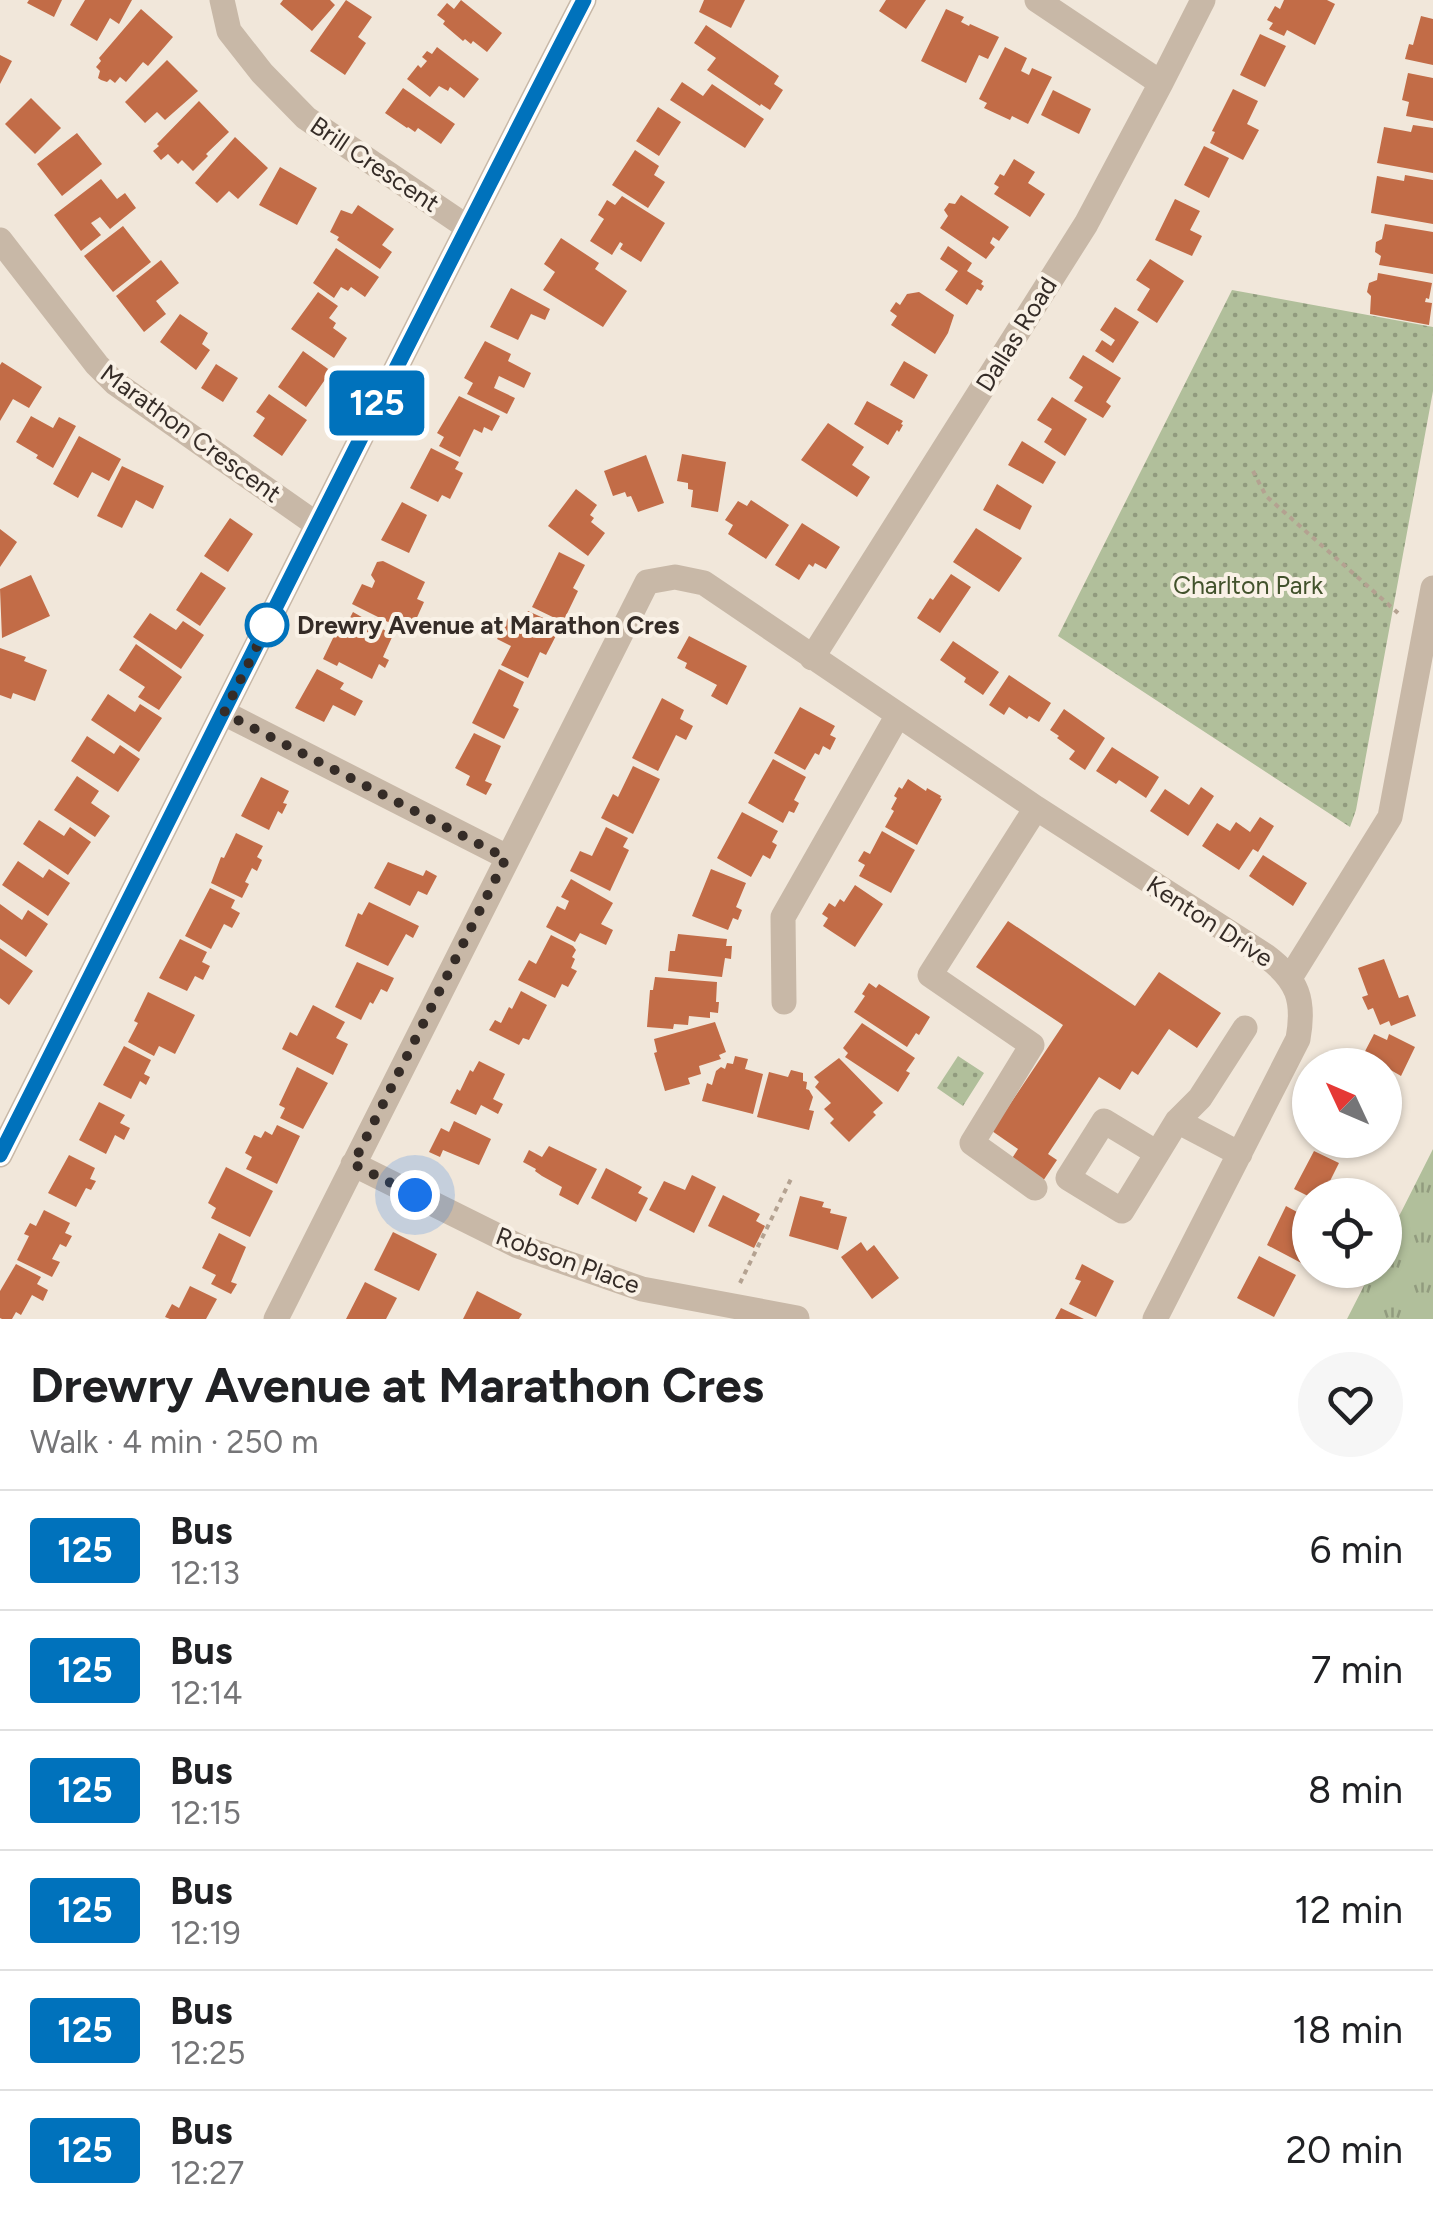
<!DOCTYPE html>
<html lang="en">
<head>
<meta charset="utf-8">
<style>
	body { margin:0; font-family:Figtree,sans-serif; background:#f6f6f6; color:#202124; height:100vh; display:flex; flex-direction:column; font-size:38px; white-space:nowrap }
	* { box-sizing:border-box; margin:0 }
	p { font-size:32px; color:#757577 }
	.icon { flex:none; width:55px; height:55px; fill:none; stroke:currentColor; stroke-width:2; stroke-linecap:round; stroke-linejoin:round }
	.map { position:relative; height:1319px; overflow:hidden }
	.details { display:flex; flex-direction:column; background:#fff; flex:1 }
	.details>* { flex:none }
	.badge { padding:0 20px; border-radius:8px; font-size:35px; line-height:65px }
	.needle { width:65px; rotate:314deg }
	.tools { position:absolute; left:1292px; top:1048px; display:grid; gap:20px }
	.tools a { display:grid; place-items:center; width:110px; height:110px; border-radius:50%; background:#fff; box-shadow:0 2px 8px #0004; font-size:50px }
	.you { position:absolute; width:50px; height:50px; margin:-25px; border:8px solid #fff; border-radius:50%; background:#1a73e8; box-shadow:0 0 0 15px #1a73e833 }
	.map>.badge { position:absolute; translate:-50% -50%; box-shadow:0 0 0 5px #fff }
	.round { display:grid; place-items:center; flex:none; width:105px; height:105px; border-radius:52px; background:#f6f6f6 }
	.headline { display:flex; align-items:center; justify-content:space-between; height:170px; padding:0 30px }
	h1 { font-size:48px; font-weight:700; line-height:75px }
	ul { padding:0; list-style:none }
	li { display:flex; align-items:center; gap:30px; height:120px; padding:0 30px; border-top:2px solid #e0e0e0 }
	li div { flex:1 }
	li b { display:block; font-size:38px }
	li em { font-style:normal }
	li .badge { min-width:110px; font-weight:700; text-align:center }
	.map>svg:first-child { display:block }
</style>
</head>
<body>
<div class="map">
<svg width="1433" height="1319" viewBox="0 0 1433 1319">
	<defs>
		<pattern id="grass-tufts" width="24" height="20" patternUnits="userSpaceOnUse" patternTransform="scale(2.5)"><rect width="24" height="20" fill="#b1bf9b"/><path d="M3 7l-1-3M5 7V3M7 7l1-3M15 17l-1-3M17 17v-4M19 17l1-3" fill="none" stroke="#919b7e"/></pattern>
		<pattern id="park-dots" width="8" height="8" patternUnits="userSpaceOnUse" patternTransform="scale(2.5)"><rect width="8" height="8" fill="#b1bf9b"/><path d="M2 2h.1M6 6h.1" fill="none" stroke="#919b7e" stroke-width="1.8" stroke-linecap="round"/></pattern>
	</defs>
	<rect width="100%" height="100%" fill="#f1e7da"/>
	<!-- grass -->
	<path fill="url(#grass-tufts)" d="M1433 1149V1319H1347L1372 1270H1385V1244Z"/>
	<!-- park -->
	<path fill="url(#park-dots)" d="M1232 290 1433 327V391L1356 810 1350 827 1058 636Z
		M958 1056 984 1073 963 1106 937 1088Z"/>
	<!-- building -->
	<path fill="#c26c47" d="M29 0H62L54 17 27 3Z
		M85 0H132L119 24 110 18 97 41 70 25Z
		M283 0H330L335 5 312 31 280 4Z
		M346 0 372 17 358 37 366 43 345 75 310 51Z
		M461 0 502 33 487 52 473 41 471 44 465 39 463 41 443 24 445 21 437 15 447 3 454 9Z
		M704 0H745L731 28 699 12Z
		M886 0H926L906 29 879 11Z
		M1284 0H1327L1335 4 1315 45 1287 30 1284 36 1269 29 1273 23 1267 20 1275 6 1280 9Z
		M141 9 173 37 148 66 143 62 126 82 120 77 115 83 110 79 107 82 101 80 98 78 100 71 96 67 101 61 99 58Z
		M946 9 964 17 961 22 969 26 970 24 999 37 988 59 979 55 966 83 921 61Z
		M1421 16 1433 19V65L1405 59 1409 44 1413 45Z
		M706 25 779 76 774 84 783 90 770 110 761 104 760 106 707 70 716 58 694 43Z
		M1260 34 1286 46 1265 87 1240 75Z
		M437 47 479 79 464 98 450 87 448 91 439 86 430 97 407 79 418 65 421 68 427 61 422 57 427 51 432 54Z
		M1005 47 1027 58 1021 71 1029 75 1032 68 1052 77 1028 124 1012 116 1010 120 984 108 987 103 979 99Z
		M0 55 12 61 0 84Z
		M167 60 198 91 165 120 157 112 145 123 125 102Z
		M1408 73 1433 78V121L1406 116 1409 102 1402 100Z
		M682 82 703 96 712 84 764 119 745 148 670 100Z
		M403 88 455 124 441 144 418 128 415 132 408 127 407 128 385 113Z
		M1233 89 1258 101 1247 124 1259 130 1243 160 1210 143 1215 132 1212 131Z
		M1053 90 1091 109 1079 134 1041 115Z
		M31 98 61 128 35 154 5 124Z
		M199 101 229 132 206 154 208 156 193 171 182 160 178 164 168 154 161 160 153 151 159 146 157 144Z
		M658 107 681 122 659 156 636 141Z
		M1413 125 1433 128V173L1377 163 1384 127 1411 132Z
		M77 133 102 164 62 196 37 164Z
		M235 137 268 168 238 199 229 191 217 203 195 183Z
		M1204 146 1229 158 1209 198 1184 185Z
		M635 150 659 166 654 175 665 182 648 208 612 185Z
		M1014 159 1035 172 1028 183 1045 194 1030 217 994 194 999 187 994 184 1000 174 1004 176Z
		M280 167 317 188 297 225 259 205Z
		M1405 175 1433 180V224L1371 213 1377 176 1404 181Z
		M101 179 117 199 125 193 136 208 110 229 100 217 91 223 101 235 81 251 54 215Z
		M961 195 1009 227 999 241 993 237 990 243 995 247 986 259 940 228 948 216 944 210 949 203 955 204Z
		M622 196 665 223 641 262 620 249 623 244 620 242 612 255 590 241 604 219 598 215 607 200 615 205Z
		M1175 199 1200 211 1190 230 1202 236 1192 256 1155 240Z
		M358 205 394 229 382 245 392 252 380 269 337 240 339 237 330 232 341 210 352 214Z
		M1385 224 1433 232V274L1379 265 1381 256 1375 252 1376 242 1382 239Z
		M123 226 151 262 113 292 84 256Z
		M561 238 599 263 595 269 627 291 603 327 543 290 555 272 544 264Z
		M948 246 972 263 967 271 983 281 981 284 984 286 981 291 977 289 967 305 945 290 958 271 940 259Z
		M336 248 379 277 365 297 351 287 348 291 341 287 334 298 313 283Z
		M1150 259 1184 281 1157 323 1137 310 1150 289 1136 280Z
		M161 260 179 283 156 301 166 314 144 332 116 296Z
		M1378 273 1432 283 1429 299 1426 298 1425 302 1432 303 1429 325 1370 314 1371 296 1367 292 1369 283 1377 280Z
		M511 288 550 309 545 320 531 314 518 340 490 327Z
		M318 292 338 306 329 318 336 323 333 328 347 338 334 358 291 329Z
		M919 292 954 315 948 333 935 354 891 325 897 316 890 311 896 302 900 305 907 294Z
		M1115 307 1139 322 1113 363 1095 351 1102 340 1111 346 1115 340 1100 330Z
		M180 314 208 333 202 344 210 350 196 370 160 342Z
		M485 341 511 354 508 361 531 373 524 388 499 376 494 388 515 398 507 414 467 394 473 383 464 378Z
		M303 351 331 371 306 407 278 387Z
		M1083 355 1121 378 1106 402 1111 406 1103 418 1074 401 1083 387 1069 378Z
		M904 361 928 375 914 399 890 385Z
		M2 362 42 387 29 408 13 399 0 421V365Z
		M216 364 238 378 223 402 201 388Z
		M269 394 307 420 282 456 253 436 265 418 256 412Z
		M459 396 500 416 492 431 484 427 482 433 474 429 460 457 439 446 444 437 437 433Z
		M1052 397 1087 419 1065 456 1044 442 1052 429 1037 420Z
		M867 401 903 421 901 424 903 425 899 432 897 430 888 445 854 424Z
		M31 416 53 428 59 417 76 426 53 468 36 458 38 455 16 442Z
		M828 423 864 447 852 465 870 477 857 497 801 460Z
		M79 436 121 459 109 481 92 472 78 498 53 484Z
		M1022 441 1056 462 1043 484 1008 465Z
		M431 448 459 462 455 469 463 473 450 499 442 495 438 502 410 488Z
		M682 454 726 462 718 512 691 507 693 490 688 489V483L677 481Z
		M646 455 664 503 638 512 631 496 627 497 625 492 613 496 604 471Z
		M122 466 164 486 153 509 136 500 122 528 97 516Z
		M997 484 1032 506 1020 530 983 510Z
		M576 489 597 505 590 515 594 518 591 522 605 533 588 556 548 526Z
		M751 500 789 525 766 559 728 534 733 525 725 520 738 501 747 506Z
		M402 502 427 515 409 553 381 540Z
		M230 518 253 534 228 572 204 556Z
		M802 523 840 547 826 569 815 563 813 567 809 564 799 580 775 565Z
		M976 528 1022 558 999 592 953 562Z
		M0 529 17 542 0 567Z
		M559 552 585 565 573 588 578 591 563 622 532 607Z
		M383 561 425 582 417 599 424 602 414 624 401 617 396 626 352 604 362 584 372 588 375 581 371 575 377 562Z
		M201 572 226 588 200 626 176 610Z
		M951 574 971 587 940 633 917 618 930 598 933 600Z
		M31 575 50 616 2 638 0 589Z
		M528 611 561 626 546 655 540 652 528 678 501 665 511 646 497 639 508 618 522 625Z
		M353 612 393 635 383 657 389 660 385 668 379 664 372 679 339 662 337 666 323 659 334 636 336 638 339 631 342 633Z
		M150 613 176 630 183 621 204 635 181 669 133 637Z
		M689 636 747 666 727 705 711 696 717 685 685 668 687 663 677 658Z
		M953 641 999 672 983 695 964 682 966 678 940 660Z
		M136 644 182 677 159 710 138 697 145 687 119 670Z
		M0 648 26 657 24 661 47 670 35 701 13 693 11 699 0 695Z
		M317 669 344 683 340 689 363 701 355 716 333 705 324 722 295 708Z
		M499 669 524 682 513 706 519 709 504 739 472 723Z
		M1009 675 1051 703 1039 722 1029 716 1027 719 1009 707 1004 715 989 705Z
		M108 694 135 712 140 704 162 718 139 752 91 720Z
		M662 698 684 710 680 719 693 726 686 740 676 735 658 771 632 758Z
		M800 707 835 726 830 735 836 738 830 750 823 746 819 755 815 753 805 770 774 753Z
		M1064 709 1105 738 1085 770 1069 759 1075 751 1057 738 1059 736 1050 730Z
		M474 733 501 746 485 781 492 784 486 795 466 785 470 776 455 768Z
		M87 736 114 754 120 745 140 759 118 792 71 761Z
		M1112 747 1159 777 1146 798 1119 780 1116 784 1096 771Z
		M773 759 806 777 794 800 799 803 794 813 789 811 783 823 748 803Z
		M633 766 660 779 633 834 601 818 613 794 618 797Z
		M77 776 99 791 91 803 110 816 95 837 54 810Z
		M261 777 289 791 283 803 287 804 282 814 278 811 269 830 241 816Z
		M908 779 926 791 927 788 941 796 940 798 942 799 917 845 885 827 894 811 891 809 897 798 894 796 899 787 902 789Z
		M1201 787 1214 796 1188 836 1150 811 1165 789 1189 805Z
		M742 812 778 831 772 842 777 845 770 859 763 855 751 877 717 858Z
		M1260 817 1274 826 1258 852 1253 849 1239 870 1202 846 1217 823 1230 831 1236 822 1250 832Z
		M39 820 64 836 70 827 91 842 68 875 23 844Z
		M606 827 628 838 623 847 629 850 610 891 570 871 580 851 592 856Z
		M882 831 915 850 891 893 859 876 865 865 858 861 864 851 870 854Z
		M236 833 263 846 257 857 262 860 257 871 252 868 245 882 249 884 242 898 211 883 221 857 224 858Z
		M1263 855 1307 883 1293 906 1249 876Z
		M18 861 43 878 49 869 70 883 48 916 2 885Z
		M388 862 423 876 426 870 437 876 427 895 418 891 410 906 374 888Z
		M711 869 746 883 736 907 742 910 738 920 733 918 728 930 692 916Z
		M571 879 613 903 601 924 613 930 606 945 580 933 575 942 546 927 557 906 565 910 569 901 561 897Z
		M855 885 883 904 855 947 823 926 828 918 822 914 829 903 835 907 840 899 844 902Z
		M210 888 235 900 231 908 240 913 232 928 224 924 211 949 185 936Z
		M369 902 419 926 413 938 406 934 388 966 345 946 358 913 362 915Z
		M0 904 22 920 28 910 48 924 26 957 0 939Z
		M1008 921 1135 1006 1159 972 1221 1013 1197 1048 1169 1029 1138 1075 1132 1071 1120 1090 1099 1077 1048 1154 1057 1160 1041 1184 1009 1163 1018 1149 992 1131 1063 1025 976 967Z
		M678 934 727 939 726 946H732L731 959 725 958 722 977 668 971 670 951H675Z
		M551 935 573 946 576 950 572 957 575 959 571 968 577 971 568 987 562 984 555 998 518 980 529 960 536 964Z
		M180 939 207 952 202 962 210 966 203 980 195 976 187 991 159 978Z
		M0 948 33 971 9 1005 0 998Z
		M1384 959 1399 998 1408 995 1416 1016 1391 1026 1389 1021 1380 1025 1373 1008 1368 1010 1362 997 1368 995 1358 968Z
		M357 962 394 978 387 992 381 989 373 1004 370 1002 361 1020 335 1007Z
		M655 977 717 982 716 1002H719L718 1013 710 1012V1018L689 1016 688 1025 674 1024 673 1029 647 1027 650 990H653Z
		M869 983 876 988 879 984 930 1017 919 1035 916 1033 907 1047 854 1012 865 996 862 994Z
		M521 991 547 1005 529 1040 523 1038 519 1045 489 1030 495 1020 501 1023 509 1007 512 1009Z
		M148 992 195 1015 175 1054 159 1046 154 1056 128 1042 138 1023 134 1021Z
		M313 1005 345 1022 336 1038 348 1044 333 1075 282 1049 290 1032 297 1036Z
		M715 1022 726 1052 719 1055 721 1059 699 1066 701 1074 688 1078 690 1084 665 1091 654 1053 657 1052 654 1039Z
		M862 1023 915 1058 906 1071 910 1073 898 1092 845 1057 848 1053 843 1048Z
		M1374 1034 1387 1040 1389 1034 1415 1047 1401 1076 1389 1069 1385 1075V1065H1351L1357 1055 1362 1057Z
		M124 1046 151 1060 144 1074 150 1077 146 1085 140 1081 131 1099 103 1085Z
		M735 1056 748 1059 745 1069 763 1074 753 1114 702 1101 707 1083 712 1085 716 1071 721 1067 725 1069 727 1063 733 1064Z
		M839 1058 883 1103 873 1112 876 1115 849 1142 830 1123 834 1119 824 1109 831 1103 815 1087 819 1082 814 1077Z
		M479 1061 505 1074 493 1099 503 1104 498 1114 481 1105 476 1115 450 1103 457 1089 460 1091 470 1070 473 1072Z
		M297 1067 328 1083 303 1129 280 1118 285 1108 279 1105Z
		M791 1070 803 1073V1081L807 1082 806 1089 809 1090 813 1097 809 1110 814 1111 809 1130 757 1117 769 1072 788 1077Z
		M99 1102 125 1115 120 1123 130 1128 124 1140 115 1135 106 1154 79 1140Z
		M454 1121 491 1139 479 1165 443 1150 440 1157 429 1152 441 1128 449 1132Z
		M277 1125 300 1136 277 1184 246 1169 252 1157 245 1153 254 1135 261 1138 265 1131 272 1135Z
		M549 1146 597 1169 578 1205 559 1195 562 1187 542 1176 535 1171 536 1169 523 1162 529 1150 542 1157Z
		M1314 1151 1339 1163 1323 1195H1310V1197L1294 1189Z
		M69 1155 95 1168 90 1179 96 1181 91 1190 86 1188 76 1207 48 1193Z
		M226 1167 273 1191 250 1237 211 1218 216 1208 208 1203Z
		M606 1168 642 1187 638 1193 648 1198 636 1222 591 1198Z
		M692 1175 716 1187 694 1233 649 1210 664 1181 685 1190Z
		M723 1195 760 1214 756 1221 765 1226 754 1248 708 1226Z
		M800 1196 824 1202 822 1207 831 1209 830 1213 847 1217 838 1250 789 1236Z
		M1286 1206 1310 1219V1261L1307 1266 1267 1245Z
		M44 1210 70 1223 65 1233 72 1236 66 1247 60 1244 52 1259 60 1262 52 1277 17 1260 29 1236 24 1234 30 1223 36 1226Z
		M393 1232 437 1254 419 1291 374 1270Z
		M219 1233 246 1247 231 1282 237 1284 231 1294 211 1284 216 1275 202 1268Z
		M861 1242 867 1251 874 1245 899 1278 872 1299 841 1257Z
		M1259 1256 1296 1275 1274 1317 1237 1298Z
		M16 1264 41 1277 37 1284 48 1290 43 1301 32 1295 21 1315 16 1312 12 1319H2L0 1318V1291Z
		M1082 1264 1114 1281 1096 1317 1069 1304 1081 1281 1075 1279Z
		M365 1282 397 1298 386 1319H346Z
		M190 1286 217 1299 206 1319H170L165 1317 172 1304 179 1308Z
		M477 1291 522 1314 519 1319H463Z
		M1061 1308 1084 1319H1055Z"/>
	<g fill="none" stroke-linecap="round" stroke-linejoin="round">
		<!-- path -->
		<path stroke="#b4a291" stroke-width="4" stroke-dasharray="5 5" stroke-linecap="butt" d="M1253 471 1266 496 1398 613
			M740 1283 791 1179"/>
		<!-- minor -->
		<path stroke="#c8b8a7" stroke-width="25" d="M222 0 229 31 262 73 306 118 467 227
			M1037 0 1161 83
			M0 240 97 365 115 383 316 524
			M812 658 1086 224 1161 83 1203 0
			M224 713 507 857
			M1290 978 1390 817 1433 588
			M784 1002 783 917 898 715
			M1177 1121 1200 1098 1245 1028
			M1157 1153 1104 1121 1068 1178 1122 1211 1177 1121 1240 1154
			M0 1155C195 770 386 383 584 0
			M353 1164 518 1246 642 1289 797 1318
			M1035 1188 972 1143 1032 1045 930 975 1036 808
			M276 1319 647 582 675 577 704 583 1036 808 1266 956C1298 980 1305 1000 1298 1039L1155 1319"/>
	</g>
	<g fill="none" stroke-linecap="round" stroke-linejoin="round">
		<defs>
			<path id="line" d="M0 1155C195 770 386 383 584 0"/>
		</defs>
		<!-- line casing -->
		<use href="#line" stroke="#fff" stroke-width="22"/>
		<!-- line -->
		<use href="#line" stroke="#0072bc" stroke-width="15"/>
		<!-- walk -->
		<path stroke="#352c27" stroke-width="10" stroke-dasharray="0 18" d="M267 625 270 620 224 713 506 858 353 1164 415 1195"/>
	</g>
	<!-- markers -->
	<circle fill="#fff" stroke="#0072bc" stroke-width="5" cx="267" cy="625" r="20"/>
	<g text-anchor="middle" stroke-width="8" stroke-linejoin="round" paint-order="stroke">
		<!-- street labels -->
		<g font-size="25" fill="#352c27" stroke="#f9f1e6">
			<text transform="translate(375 164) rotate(34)" y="9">Brill Crescent</text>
			<text transform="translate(1016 334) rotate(-58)" y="9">Dallas Road</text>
			<text transform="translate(191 433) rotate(36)" y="9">Marathon Crescent</text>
			<text transform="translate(1210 921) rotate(33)" y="9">Kenton Drive</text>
			<text transform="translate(568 1260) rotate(20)" y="9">Robson Place</text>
		</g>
		<!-- park labels -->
		<g font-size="25" fill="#42522c" stroke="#f9f1e6">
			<text x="1248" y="594">Charlton Park</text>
		</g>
		<!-- stop labels -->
		<g font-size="25" font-weight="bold" fill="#352c27" stroke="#f9f1e6" text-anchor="start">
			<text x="297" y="634">Drewry Avenue at Marathon Cres</text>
		</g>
	</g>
</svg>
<div class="tools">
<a><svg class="needle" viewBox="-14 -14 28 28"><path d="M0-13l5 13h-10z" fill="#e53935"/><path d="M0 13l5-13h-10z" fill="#757577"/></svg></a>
<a><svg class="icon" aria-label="locate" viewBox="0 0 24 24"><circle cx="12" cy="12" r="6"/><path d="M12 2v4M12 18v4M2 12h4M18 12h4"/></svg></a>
</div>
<div class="you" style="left:415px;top:1195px"></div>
<b class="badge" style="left:377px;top:403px;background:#0072bc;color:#fff">125</b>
</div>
<section class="details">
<div class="headline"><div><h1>Drewry Avenue at Marathon Cres</h1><p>Walk · 4 min · 250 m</p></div><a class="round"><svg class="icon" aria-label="heart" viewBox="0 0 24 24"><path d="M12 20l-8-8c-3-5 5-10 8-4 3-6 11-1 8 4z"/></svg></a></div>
<ul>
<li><span class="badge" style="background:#0072bc;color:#fff">125</span><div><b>Bus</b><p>12:13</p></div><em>6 min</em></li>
<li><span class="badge" style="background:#0072bc;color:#fff">125</span><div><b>Bus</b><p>12:14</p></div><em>7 min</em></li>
<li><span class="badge" style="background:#0072bc;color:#fff">125</span><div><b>Bus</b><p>12:15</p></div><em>8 min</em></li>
<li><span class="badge" style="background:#0072bc;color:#fff">125</span><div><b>Bus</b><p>12:19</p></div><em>12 min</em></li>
<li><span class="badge" style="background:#0072bc;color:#fff">125</span><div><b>Bus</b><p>12:25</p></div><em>18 min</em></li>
<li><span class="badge" style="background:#0072bc;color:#fff">125</span><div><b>Bus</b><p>12:27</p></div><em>20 min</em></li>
</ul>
</section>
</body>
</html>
